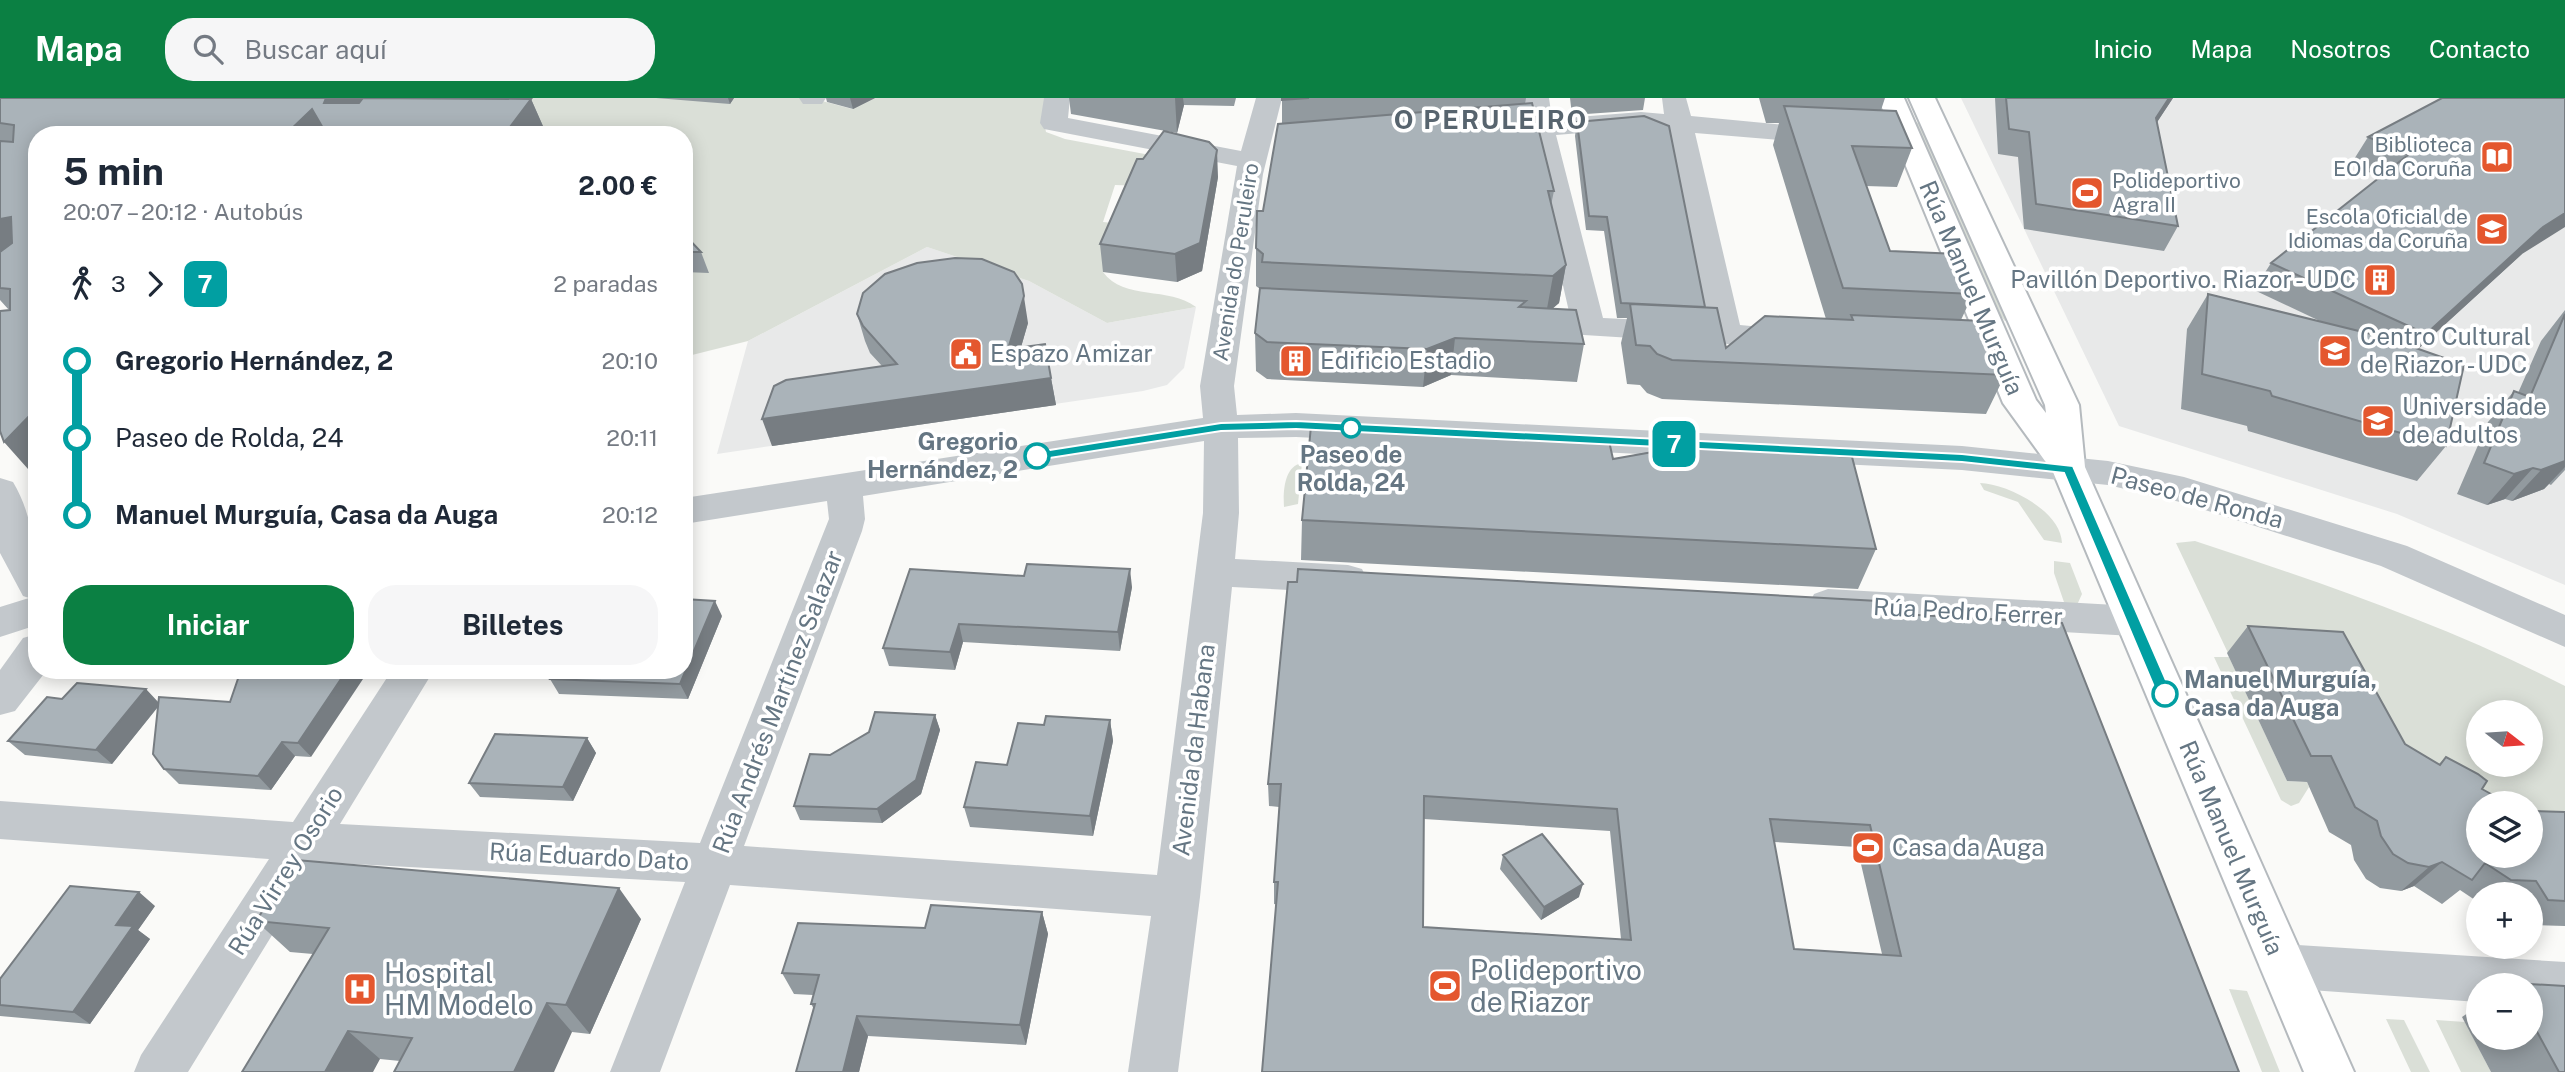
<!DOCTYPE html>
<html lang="es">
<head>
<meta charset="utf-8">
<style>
	body { margin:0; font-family:"Public Sans",sans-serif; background:#f6f6f7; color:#1f2937; height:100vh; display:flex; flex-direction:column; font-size:26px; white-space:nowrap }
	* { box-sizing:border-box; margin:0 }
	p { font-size:23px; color:#747a83 }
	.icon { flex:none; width:38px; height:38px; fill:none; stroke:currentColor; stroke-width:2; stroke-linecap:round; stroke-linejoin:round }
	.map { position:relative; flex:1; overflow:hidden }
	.side { position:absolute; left:28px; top:28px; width:665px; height:553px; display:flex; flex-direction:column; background:#fff; border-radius:28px; box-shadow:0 4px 18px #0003 }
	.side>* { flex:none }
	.badge { padding:0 14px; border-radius:10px; font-size:24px; line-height:46px }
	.needle { width:46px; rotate:107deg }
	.controls { position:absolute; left:2466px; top:602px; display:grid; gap:14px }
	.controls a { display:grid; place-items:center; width:77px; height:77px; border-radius:50%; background:#fff; box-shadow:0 4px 18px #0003; font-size:35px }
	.map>.badge { position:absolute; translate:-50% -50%; box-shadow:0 0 0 4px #fff }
	.legs { display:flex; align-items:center; gap:10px; height:77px; padding:0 35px; font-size:23px }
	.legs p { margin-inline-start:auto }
	.summary { display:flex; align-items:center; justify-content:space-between; height:119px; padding:0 35px }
	h1 { font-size:38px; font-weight:700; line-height:52px }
	.cta { display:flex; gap:14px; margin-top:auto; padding:14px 35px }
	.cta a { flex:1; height:80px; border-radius:28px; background:#0b8043; color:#fff; font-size:28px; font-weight:700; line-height:80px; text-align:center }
	.cta a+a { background:#f6f6f7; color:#1f2937 }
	ul { padding:0 35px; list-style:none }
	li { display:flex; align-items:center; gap:24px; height:77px; font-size:26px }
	li i { display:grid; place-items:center; width:10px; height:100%; margin:0 9px; background:currentColor }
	li i::after { content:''; width:18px; height:18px; margin:-9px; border:5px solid; border-radius:50%; background:#fff }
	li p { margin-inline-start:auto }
	li:first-child i { background:linear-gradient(#0000 50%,currentColor 0) }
	li:last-child i { background:linear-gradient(currentColor 50%,#0000 0) }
	header { display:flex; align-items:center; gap:42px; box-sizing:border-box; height:98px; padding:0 35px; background:#0b8043; color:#fff }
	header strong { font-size:33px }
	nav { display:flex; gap:38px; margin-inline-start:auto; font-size:24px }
	.search { width:490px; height:63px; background:#f6f6f7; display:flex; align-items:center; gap:18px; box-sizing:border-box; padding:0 24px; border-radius:28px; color:#747a83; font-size:26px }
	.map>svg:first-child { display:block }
</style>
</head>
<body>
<header>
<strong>Mapa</strong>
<div class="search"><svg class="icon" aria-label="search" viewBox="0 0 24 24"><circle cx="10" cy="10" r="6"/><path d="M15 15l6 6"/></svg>Buscar aquí</div>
<nav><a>Inicio</a><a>Mapa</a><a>Nosotros</a><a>Contacto</a></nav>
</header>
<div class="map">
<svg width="2565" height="974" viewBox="0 0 2565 974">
	<rect width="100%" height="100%" fill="#fafaf8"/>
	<!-- built -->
	<path fill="#e8e9e9" d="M1961 0H2565V487L2397 416 2119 328Z
		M927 149 1029 183 1107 225 1196 209 1184 270 1167 287 1143 293 717 356 748 243Z"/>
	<!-- green -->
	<path fill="#dadfd7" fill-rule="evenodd" d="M439 0H811L852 11 875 0H1046L1043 19 1046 34 1065 41 1166 60 1145 88 1115 87 1103 124 1123 126 1103 174C1124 203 1169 188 1196 209L1107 225 1029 183 927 149 748 243 684 259V37H544Z
		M1920 24 2010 223H2005L1999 216 1916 25Z
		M1302 365 1298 406 1284 409C1283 394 1284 368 1302 365Z
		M1980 385C2008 386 2061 413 2062 445L2044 442 2018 404 1984 392Z
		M2195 443C2322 485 2446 527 2565 588V741L2531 739 2530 705H2478L2228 555 2176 445ZM2478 614H2530V667H2478Z
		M2054 463 2070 465 2082 496 2077 507H2065L2054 475Z
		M2214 559H2229L2287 683 2307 684 2309 689 2299 705 2291 708 2281 702Z
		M2229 891 2247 893 2280 974H2262Z
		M2386 921 2404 922 2430 974H2411Z
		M2436 922 2465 924 2491 974H2461Z"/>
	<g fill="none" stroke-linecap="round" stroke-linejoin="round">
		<defs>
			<path id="major" d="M1878 0H1904L2036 302 2046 315 2045 307 1909 0H1935L2079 307 2085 369 2354 974H2304L2053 374 2003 305Z"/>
		</defs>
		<!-- major casing -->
		<use href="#major" stroke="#b5babe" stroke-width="4"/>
		<!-- minor -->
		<path fill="#c3c8cc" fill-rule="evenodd" d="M799 0H826L822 6H803Z
			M1044 0H1070L1068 20 1241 53 1256 0H1282L1263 76 1234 288 1237 317 1296 315 1962 348 2108 363 2184 379 2407 448 2565 517V549L2381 468 2180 404 2108 387 1962 372 1296 339 1238 340 1239 415 1235 461 1348 467 1362 471 1367 481 1362 491 1348 495 1232 489 1200 799 1178 974H1128L1151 818 730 787 660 974H610L685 784 317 764 188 974H134L141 957 269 761 0 741V703L293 724 392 572H434L340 726 700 745 829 421 827 403 684 426V400L1203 320 1200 288 1237 68 1044 31 1040 25ZM1204 343 1203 415 1157 777 744 748 862 433 865 421 863 398Z
			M1523 0H1549L1552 21 1641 14 1664 16 1662 0H1686L1691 18 1838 32 1842 38 1838 44 1828 46 1695 35 1740 227 1805 233 1810 240 1805 247 1794 250 1518 233 1513 226 1518 219 1529 216 1570 218 1529 39 1487 42 1477 40 1473 34 1477 28 1526 23ZM1641 30 1667 32 1708 225 1603 220 1556 37Z
			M0 380 13 384C39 428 37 478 37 527L0 539V509L29 500 23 498 0 455Z
			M1828 491 2133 508 2147 512 2153 523 2147 534 2133 538 1828 521 1814 516 1809 506 1814 496Z
			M37 536V572H47L15 613 0 617V572L23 540Z
			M2283 846 2565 864V910L2530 907V887H2478V904L2283 890 2266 884 2259 868 2266 852Z"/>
		<!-- major -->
		<use href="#major" fill="#fff" fill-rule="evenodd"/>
	</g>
	<!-- wall -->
	<path fill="#929a9f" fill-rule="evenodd" d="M0 0 531 1 546 35 545 37H37L36 380 9 212 0 202Z
		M656 0H734L730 6Z
		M826 0H875L853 11 827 4Z
		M1069 0H1236L1234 8 1184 7 1177 35 1071 16Z
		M1282 0H1526L1525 6 1554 93 1551 107 1566 167 1559 205 1552 211 1584 246 1577 284 1451 277 1423 289 1267 281 1256 273 1255 235 1260 191 1256 188V150L1282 25Z
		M1570 0H1645L1643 12 1572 17Z
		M1759 0H1885L1881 12 1912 50 1897 89 1866 88 1890 153 1973 196 1961 222 2005 277 1986 316 1662 301 1647 295 1640 287 1627 286 1621 245 1627 220H1617L1604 133 1586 132 1575 38 1577 24 1705 210 1726 250 1826 221 1773 47 1779 25H1766Z
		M1995 0H2173L2157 24 2178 128 2164 153 2024 131 2018 59 1998 56Z
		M2442 0 2522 156 2418 251 2446 348 2417 383 2248 333 2247 328 2181 311 2187 231 2208 196 2322 224 2254 192 2271 165 2380 79 2351 66 2368 39Z
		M1218 79 1202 173 1177 184 1103 174 1100 146Z
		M684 136 701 154 709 175 684 174Z
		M2565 212V372L2551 387 2549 386 2544 391 2512 403 2505 401 2487 407 2457 396 2488 324 2514 293 2518 295 2541 243Z
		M857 216 1028 225 1021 249 1051 280 1056 307 772 348 882 268 870 255 865 243Z
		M1652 346 1876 451 1858 491 1301 462 1302 422 1649 354Z
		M910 471 1132 489 1120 553 963 544 955 572 889 568 883 550Z
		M1882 515 2239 974 1274 806V784L1279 709 1269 708 1268 686ZM1424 721 1610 733 1621 841 1423 829ZM1774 744 1857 749 1882 856 1794 851Z
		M722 518 688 601 559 596 550 581 553 572H684Z
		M2248 528 2405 646 2439 666 2446 659 2482 691 2478 758 2565 714V828L2530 827V796H2478V804L2460 792 2442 806 2414 788 2401 793 2380 790 2366 781 2354 762 2351 747 2329 734 2307 684 2287 683 2227 555Z
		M241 572 311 659 295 658 271 692 179 686 164 671 158 609 112 666 25 657 8 643 158 604H230Z
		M935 617 940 632 921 696 882 725 800 722 794 708 830 657Z
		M1110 622 1113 643 1093 738 970 729 964 709 1007 667 1044 627Z
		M587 640 596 655 573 703 480 699 469 685Z
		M1503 757 1579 799 1541 822 1500 771Z
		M155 808 138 832 150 841 90 926 0 918V881Z
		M1042 814 1048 836 1026 947 868 938 859 974H796L814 911 811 906 813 897 794 896 782 875 925 830Z
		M641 821 590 936 572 934 400 963 380 961 242 974 313 856 290 854 256 823Z
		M2511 885 2565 888V974H2491L2462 919 2478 908V940H2530V887H2507Z"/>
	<!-- shaded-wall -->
	<path fill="#777d82" d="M326 0H378L343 35 324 5Z
		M728 0H734L730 6Z
		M850 0H875L853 11Z
		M1175 0H1183L1184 7 1177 35Z
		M2169 0H2173L2144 44 2156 20Z
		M531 1 546 35 545 37H504Z
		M312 11 326 37H285Z
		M1217 52 1218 79 1202 173 1177 184 1175 156Z
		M2565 115V129L2522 156 2405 263 2426 236 2543 129Z
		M11 119 37 152 0 176V121Z
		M1566 167 1559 205 1546 216 1553 178Z
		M1022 186 1028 225 1013 277 1008 251Z
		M1455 240 1451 277 1423 289 1427 251Z
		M1051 280 1056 307 772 348 762 321Z
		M37 310V380H36L4 344Z
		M2565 363V369L2544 391 2512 403 2541 372Z
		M2533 370 2505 401 2487 407 2514 376Z
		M1130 471 1132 489 1120 553 1118 534Z
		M715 503 722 518 688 601 680 586Z
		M959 526 963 544 955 572 950 554Z
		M347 572H369L311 659 298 645Z
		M146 591 160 606 112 666 96 652Z
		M935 617 940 632 921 696 882 725 877 711Z
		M1110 622 1113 643 1093 738 1090 718Z
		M587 640 596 655 573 703 563 689Z
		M282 644 295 658 271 692 258 678Z
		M2442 764 2414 788 2401 793 2429 769Z
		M1583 786 1579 799 1541 822 1544 809Z
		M619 790 641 821 590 936 566 907Z
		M139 794 155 808 138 832 150 841 90 926 73 914 116 827Z
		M1042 814 1048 836 1026 947 1020 927Z
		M547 905 572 934 554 974H514Z
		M857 918 868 938 859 974H843Z
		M348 933 380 961 373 974H325Z"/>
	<!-- building -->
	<path fill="#aab3b9" stroke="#777d82" stroke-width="2" fill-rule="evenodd" d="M0 0H326L324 5H359L363 0 531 1 504 37H327L312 11 285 37H37V310L4 344 0 333V213L10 212V191L0 190V154L12 145 11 119 0 121V43L13 44 14 27 0 25Z
		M1282 0H1309L1282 2Z
		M2006 0H2169L2156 20 2178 128 2036 106 2029 34 2009 31Z
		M2442 0H2565V115L2543 129 2426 236 2271 165 2408 57 2368 39Z
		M1532 5 1554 93H1548L1566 167 1553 178 1262 164 1263 156 1256 150 1257 113H1263L1278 26Z
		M1784 8 1896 13 1912 50 1852 48 1890 153 1958 156 1973 196 1843 190Z
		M1644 18 1669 28 1705 209 1621 205 1607 119 1589 118 1577 24Z
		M1164 33 1209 44 1217 52 1200 145 1175 156 1100 146 1137 61H1143Z
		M684 136 701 154H684Z
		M955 160 982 161 1014 174 1022 186 1024 198 1008 251 1045 246 1051 280 762 321 774 288 786 282 897 266 863 228 857 216 863 195 885 176 917 165Z
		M1260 190 1526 203 1519 209 1576 212 1584 246 1455 240 1427 251 1267 244 1255 235Z
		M2208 196 2412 246 2410 248 2464 267 2446 348 2272 298 2270 293 2202 276Z
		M1630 206 1717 210 1726 250 1765 218 1853 222 1851 217 1983 223 2005 277 1672 262 1657 256 1650 248 1636 247Z
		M2565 216V363L2541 372 2533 370 2514 376 2484 365 2514 293 2530 299Z
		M1311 328 1609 343 1613 361 1653 354 1652 346 1852 359 1876 451 1302 422Z
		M1027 466 1130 471 1118 534 959 526 950 554 883 550 910 471 1024 478Z
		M1298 471 1878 503 1882 515 2062 525 2239 974H1262L1278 784H1274L1281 686H1268L1288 484H1297ZM1424 698 1617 711 1631 842 1423 829ZM1770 721 1870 727 1901 858 1794 851Z
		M684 501 715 503 680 586 550 581 554 572H684Z
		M2248 528 2343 534 2405 646 2440 667 2446 659 2478 676 2487 683 2482 691 2507 705H2478V758H2530V713L2565 714V803L2548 802 2536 783 2511 782 2485 765 2472 782 2442 764 2429 769 2408 765 2393 756 2381 738 2377 723 2355 709 2331 658H2311Z
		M241 572H347L298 645 282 644 258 678 164 671 153 656 159 599 230 604Z
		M77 585 146 591 96 652 8 643 47 599 62 601Z
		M875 614 935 617 916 682 877 711 794 708 810 656 830 657 869 634Z
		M1046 618 1110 622 1090 718 964 709 976 664 1007 667 1018 625 1044 627Z
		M495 636 587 640 563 689 469 685Z
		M1542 736 1583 786 1544 809 1503 757Z
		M296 762 619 790 566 907 547 905 514 974H394L412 940 348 933 325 974H242L329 830 256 823Z
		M70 788 139 794 116 827 133 828 73 914 0 907V881Z
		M931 807 1042 814 1020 927 857 918 843 974H796L815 906H811L819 877 782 875 798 825 925 830Z
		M2511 885 2565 888V974H2559L2530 921V887H2512Z"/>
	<!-- line-1 -->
	<path fill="#019fa2" stroke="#fff" stroke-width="2" d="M1296 323 1962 356 2073 368 2172 596 2165 602 2157 596 2064 375 1962 364 1296 331 1221 333 1037 362 1030 358 1037 354 1221 325Z"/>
	<!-- icons -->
	<defs>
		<symbol id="library-square" viewBox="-11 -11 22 22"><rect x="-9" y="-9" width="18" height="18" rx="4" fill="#e4572e" stroke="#fff"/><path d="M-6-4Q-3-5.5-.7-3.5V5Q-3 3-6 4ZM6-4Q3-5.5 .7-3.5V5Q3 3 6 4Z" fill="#fff"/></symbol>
		<symbol id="stadium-square" viewBox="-11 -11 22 22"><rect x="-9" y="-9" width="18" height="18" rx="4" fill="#e4572e" stroke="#fff"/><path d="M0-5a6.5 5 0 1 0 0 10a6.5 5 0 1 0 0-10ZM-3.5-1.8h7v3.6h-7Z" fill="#fff"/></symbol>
		<symbol id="university-square" viewBox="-11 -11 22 22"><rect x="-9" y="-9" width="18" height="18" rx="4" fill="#e4572e" stroke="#fff"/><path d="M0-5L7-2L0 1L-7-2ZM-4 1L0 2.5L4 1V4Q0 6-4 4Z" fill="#fff"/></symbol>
		<symbol id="building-square" viewBox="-11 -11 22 22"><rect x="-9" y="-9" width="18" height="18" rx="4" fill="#e4572e" stroke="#fff"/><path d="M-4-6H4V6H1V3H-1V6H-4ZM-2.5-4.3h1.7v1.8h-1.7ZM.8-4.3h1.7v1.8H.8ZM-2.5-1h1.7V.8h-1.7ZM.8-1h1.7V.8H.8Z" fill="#fff"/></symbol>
		<symbol id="civic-square" viewBox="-11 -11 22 22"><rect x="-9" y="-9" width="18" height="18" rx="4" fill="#e4572e" stroke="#fff"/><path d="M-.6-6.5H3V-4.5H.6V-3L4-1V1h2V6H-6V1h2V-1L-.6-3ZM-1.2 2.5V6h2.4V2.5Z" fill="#fff"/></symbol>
		<symbol id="hospital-square" viewBox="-11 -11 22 22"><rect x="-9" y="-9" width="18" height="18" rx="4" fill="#e4572e" stroke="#fff"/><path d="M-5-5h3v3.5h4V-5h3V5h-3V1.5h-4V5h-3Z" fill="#fff"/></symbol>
	</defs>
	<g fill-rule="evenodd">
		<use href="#library-square" x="2478" y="40" width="38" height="38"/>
		<use href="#stadium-square" x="2068" y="76" width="38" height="38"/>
		<use href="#university-square" x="2473" y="112" width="38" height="38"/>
		<use href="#building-square" x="2361" y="163" width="38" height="38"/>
		<use href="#university-square" x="2316" y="234" width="38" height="38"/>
		<use href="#civic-square" x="947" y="237" width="38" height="38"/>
		<use href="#building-square" x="1277" y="244" width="38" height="38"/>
		<use href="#university-square" x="2359" y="304" width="38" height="38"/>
		<use href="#stadium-square" x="1849" y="731" width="38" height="38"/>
		<use href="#stadium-square" x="1426" y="869" width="38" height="38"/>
		<use href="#hospital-square" x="341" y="872" width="38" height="38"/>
	</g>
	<!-- markers -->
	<g fill="#fff" stroke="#019fa2" stroke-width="3.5">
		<circle cx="1351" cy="330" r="9"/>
		<circle cx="1037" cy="358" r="12"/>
		<circle cx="2165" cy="596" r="12"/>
	</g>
	<g text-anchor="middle" stroke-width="7" stroke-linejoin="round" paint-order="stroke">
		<!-- far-poi labels -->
		<g font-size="21" fill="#657683" stroke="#fff" text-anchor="end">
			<text x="2472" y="54">Biblioteca<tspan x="2472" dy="24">EOI da Coruña</tspan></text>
			<text x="2112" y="90" text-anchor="start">Polideportivo<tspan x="2112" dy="24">Agra II</tspan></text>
			<text x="2468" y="126">Escola Oficial de<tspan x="2468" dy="24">Idiomas da Coruña</tspan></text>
		</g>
		<!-- far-street labels -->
		<g font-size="21" fill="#657683" stroke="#fff">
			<text transform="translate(1236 164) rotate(-81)" y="7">Avenida do Peruleiro</text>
		</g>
		<!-- poi labels -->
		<g font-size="24" fill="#657683" stroke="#fff" text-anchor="start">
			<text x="2356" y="190" text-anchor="end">Pavillón Deportivo. Riazor - UDC</text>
			<text x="2360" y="247">Centro Cultural<tspan x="2360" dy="28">de Riazor - UDC</tspan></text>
			<text x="990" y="264">Espazo Amizar</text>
			<text x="1320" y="271">Edificio Estadio</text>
			<text x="2402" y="317">Universidade<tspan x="2402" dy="28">de adultos</tspan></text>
			<text x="1892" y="758">Casa da Auga</text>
		</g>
		<!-- street labels -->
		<g font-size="24" fill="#657683" stroke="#fff">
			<text transform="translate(1971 190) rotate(67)" y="8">Rúa Manuel Murguía</text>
			<text transform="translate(2197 400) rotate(15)" y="8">Paseo de Ronda</text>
			<text transform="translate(1968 514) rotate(3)" y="8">Rúa Pedro Ferrer</text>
			<text transform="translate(778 604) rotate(-69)" y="8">Rúa Andrés Martínez Salazar</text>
			<text transform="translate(1194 652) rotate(-83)" y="8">Avenida da Habana</text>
			<text transform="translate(2231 750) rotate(67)" y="8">Rúa Manuel Murguía</text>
			<text transform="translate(589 759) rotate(3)" y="8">Rúa Eduardo Dato</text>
			<text transform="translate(286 773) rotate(-58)" y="8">Rúa Virrey Osorio</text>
		</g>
		<!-- stop labels -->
		<g font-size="24" font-weight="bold" fill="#657683" stroke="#fff" text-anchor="end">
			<text x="1018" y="352">Gregorio<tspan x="1018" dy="28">Hernández, 2</tspan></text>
			<text x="1351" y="365" text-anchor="middle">Paseo de<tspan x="1351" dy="28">Rolda, 24</tspan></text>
			<text x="2184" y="590" text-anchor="start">Manuel Murguía,<tspan x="2184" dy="28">Casa da Auga</tspan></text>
		</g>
		<!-- far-district labels -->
		<g font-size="26" font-weight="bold" letter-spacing="2" fill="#57646e" stroke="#fff">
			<text x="1491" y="31">O PERULEIRO</text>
		</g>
		<!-- near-poi labels -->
		<g font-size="28" fill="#657683" stroke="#fff" text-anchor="start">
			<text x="1470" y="882">Polideportivo<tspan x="1470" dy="32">de Riazor</tspan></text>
			<text x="384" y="885">Hospital<tspan x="384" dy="32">HM Modelo</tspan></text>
		</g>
	</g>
</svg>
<div class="controls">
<a><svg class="needle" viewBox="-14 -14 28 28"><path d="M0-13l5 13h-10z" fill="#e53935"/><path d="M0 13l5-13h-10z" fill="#747a83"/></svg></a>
<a><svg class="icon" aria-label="layers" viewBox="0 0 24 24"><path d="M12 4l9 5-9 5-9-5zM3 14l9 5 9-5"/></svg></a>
<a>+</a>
<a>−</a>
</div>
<b class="badge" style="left:1674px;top:346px;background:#019fa2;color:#fff">7</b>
<section class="side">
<div class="summary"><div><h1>5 min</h1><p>20:07 – 20:12 · Autobús</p></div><b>2.00 €</b></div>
<div class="legs"><svg class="icon" aria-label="walk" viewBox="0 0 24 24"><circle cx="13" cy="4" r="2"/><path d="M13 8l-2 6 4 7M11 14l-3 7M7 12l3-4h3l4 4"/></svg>3<svg class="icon" aria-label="forward" viewBox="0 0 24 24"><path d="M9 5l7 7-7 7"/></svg><b class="badge" style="background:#019fa2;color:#fff">7</b><p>2 paradas</p></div>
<ul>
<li><i style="color:#019fa2"></i><b>Gregorio Hernández, 2</b><p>20:10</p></li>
<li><i style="color:#019fa2"></i><span>Paseo de Rolda, 24</span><p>20:11</p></li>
<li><i style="color:#019fa2"></i><b>Manuel Murguía, Casa da Auga</b><p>20:12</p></li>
</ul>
<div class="cta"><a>Iniciar</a><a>Billetes</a></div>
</section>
</div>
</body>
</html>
